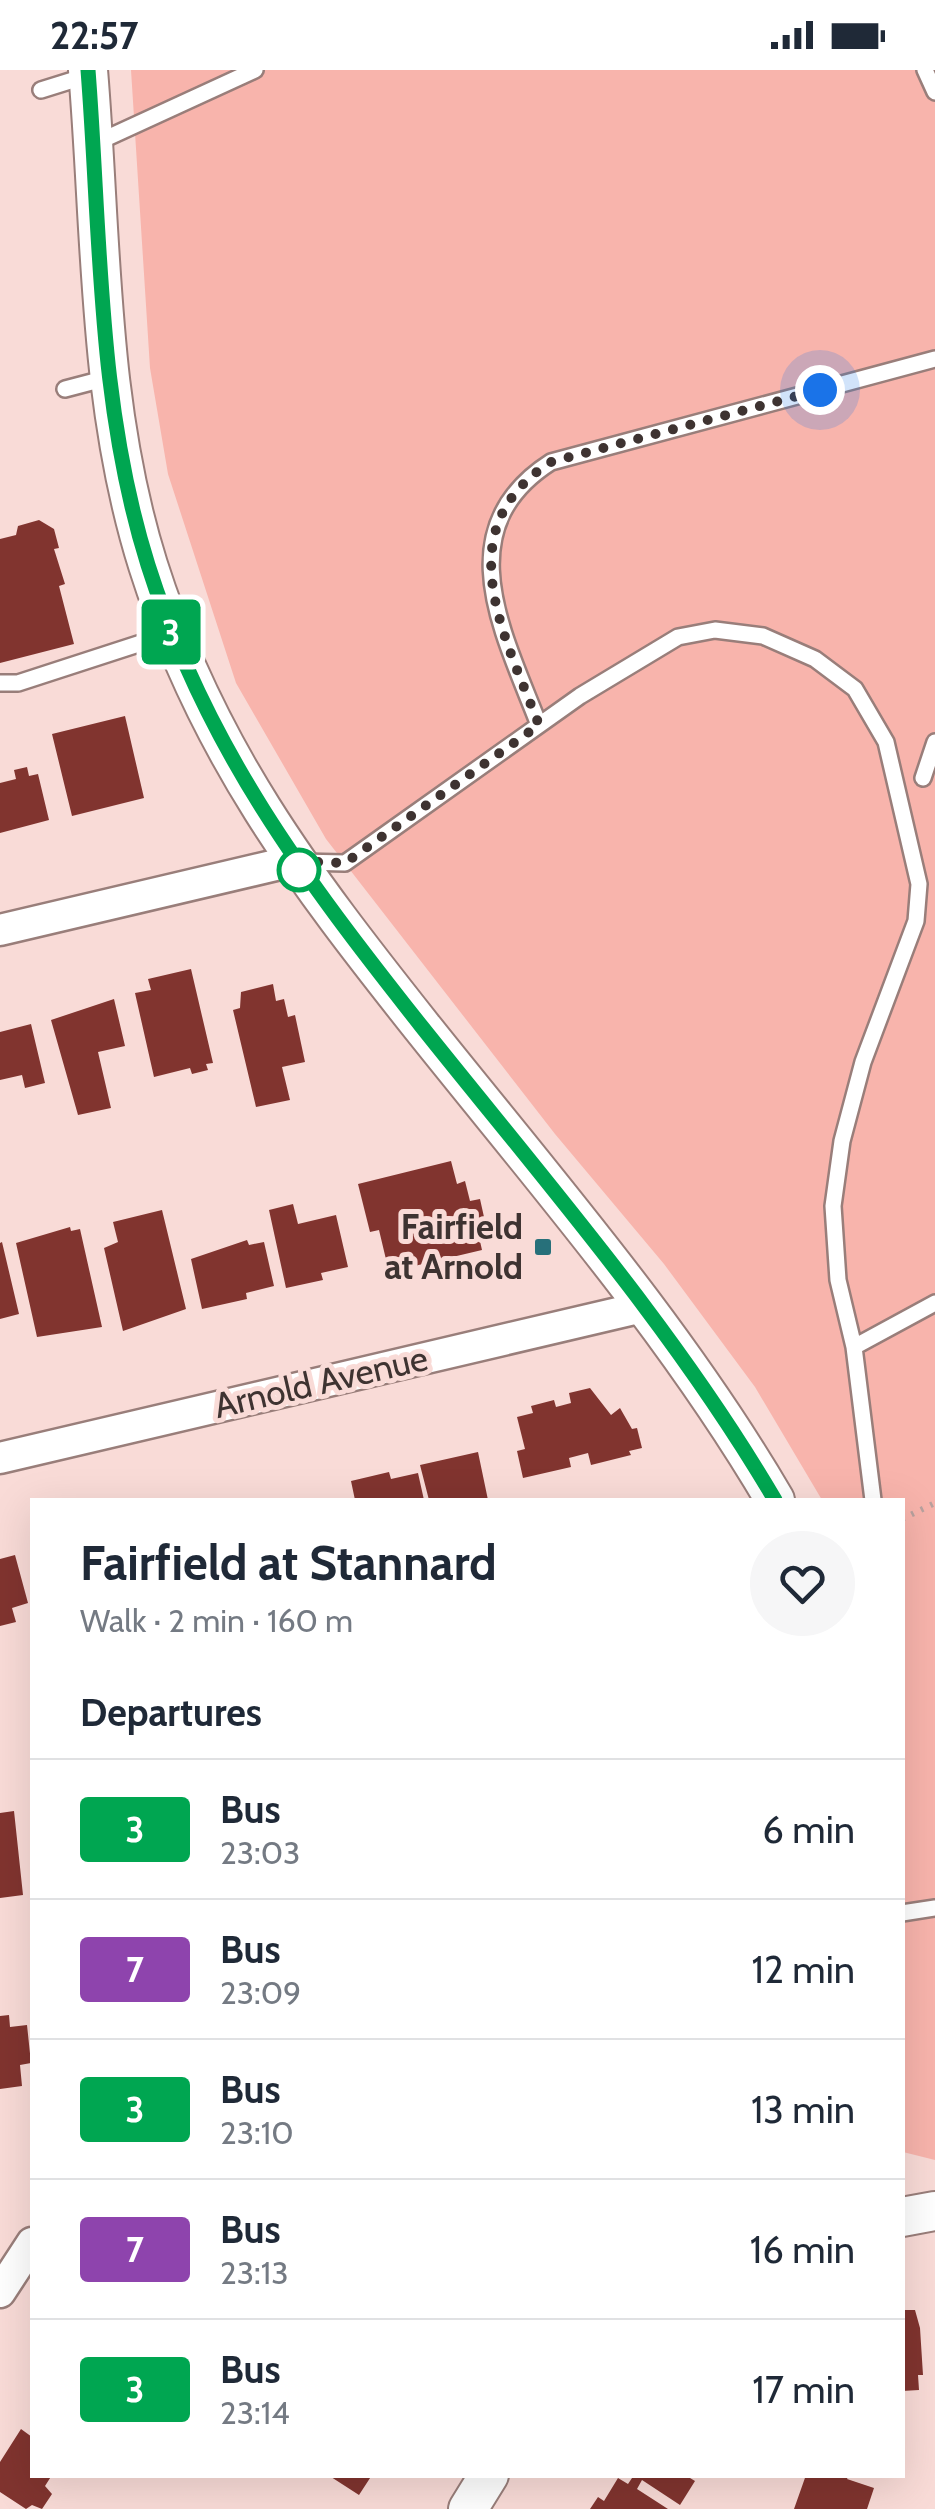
<!DOCTYPE html>
<html lang="en">
<head>
<meta charset="utf-8">
<style>
	body { margin:0; font-family:Cabin,sans-serif; background:#f6f6f7; color:#1f2937; height:100vh; display:flex; flex-direction:column; font-size:38px; white-space:nowrap }
	* { box-sizing:border-box; margin:0 }
	p { font-size:32px; color:#747a83 }
	.icon { flex:none; width:55px; height:55px; fill:none; stroke:currentColor; stroke-width:2; stroke-linecap:round; stroke-linejoin:round }
	.map { position:relative; flex:1; overflow:hidden }
	.drawer { position:absolute; left:30px; top:1428px; width:875px; height:980px; display:flex; flex-direction:column; background:#fff; border-radius:0px; box-shadow:0 10px 40px #0002 }
	.drawer>* { flex:none }
	.badge { padding:0 20px; border-radius:8px; font-size:35px; line-height:65px }
	.you { position:absolute; width:50px; height:50px; margin:-25px; border:8px solid #fff; border-radius:50%; background:#1a73e8; box-shadow:0 0 0 15px #1a73e833 }
	.map>.badge { position:absolute; translate:-50% -50%; box-shadow:0 0 0 5px #fff }
	h2 { padding:0 50px; font-size:38px; line-height:90px }
	.round { display:grid; place-items:center; flex:none; width:105px; height:105px; border-radius:52px; background:#f6f6f7 }
	.overview { display:flex; align-items:center; justify-content:space-between; height:170px; padding:0 50px }
	h1 { font-size:48px; font-weight:800; line-height:75px }
	ul { padding:0; list-style:none }
	li { display:flex; align-items:center; gap:30px; height:140px; padding:0 50px; border-top:2px solid #e0e1e3 }
	li div { flex:1 }
	li b { display:block; font-size:38px }
	li em { font-style:normal }
	li .badge { min-width:110px; font-weight:700; text-align:center }
	.status { display:flex; justify-content:space-between; align-items:center; height:70px; padding:0 50px; background:#fff; direction:ltr }
	.status svg { height:28px; fill:currentColor }
	.map>svg:first-child { display:block }
</style>
</head>
<body>
<div class="status"><b>22:57</b><svg viewBox="0 0 49 12"><path d="M0 12V9h3v3zM5 12V6h3v6zM10 12V3h3v9zM15 12V0h3v12zM26 1h20v11H26zM47 4h2v5h-2z"/></svg></div>
<div class="map">
<svg width="935" height="2439" viewBox="0 0 935 2439">
	<rect width="100%" height="100%" fill="#f9dbd7"/>
	<!-- green -->
	<path fill="#f8b4ac" d="M131 0H935V2090L903 2082 902 1430H822L755 1317 664 1194 555 1064 326 769 236 613 168 404 150 298Z"/>
	<!-- building -->
	<path fill="#81342f" d="M39 450 54 459 59 478 54 479 65 514 59 516 74 574 0 593V469L16 465 18 456Z
		M125 646 144 728 72 746 52 664Z
		M27 697 29 706 38 704 49 750 0 763V713L16 709 14 700Z
		M191 899 213 993 206 994 208 1000 192 1004 190 998 154 1007 135 923 151 920 148 909Z
		M273 914 276 931 284 929 288 947 295 945 305 992 282 997 290 1030 256 1037 233 940 240 938 241 922Z
		M114 929 125 976 98 982 111 1038 78 1045 51 950Z
		M31 954 45 1013 25 1018 22 1005 0 1010V962Z
		M451 1091 457 1114 465 1111 470 1131 480 1129 486 1156 477 1158 482 1180 389 1202 379 1160 370 1162 358 1114Z
		M293 1134 298 1154 336 1145 348 1197 321 1203 323 1210 286 1218 269 1140Z
		M162 1140 186 1239 123 1261 104 1178 118 1172 113 1152Z
		M70 1157 71 1161 80 1159 102 1257 37 1267 16 1173Z
		M247 1170 249 1175 264 1172 274 1216 246 1223 247 1229 202 1239 191 1189Z
		M2 1172 19 1244 0 1249V1173Z
		M590 1318 611 1345 620 1338 632 1359 637 1358 642 1378 629 1381 631 1385 591 1395 588 1383 569 1388 571 1397 523 1408 517 1381 525 1379 517 1347 533 1343 531 1336 554 1330 556 1337 571 1333 569 1323Z
		M478 1382 488 1430H429L420 1395Z
		M389 1402 391 1409 418 1403 424 1430H355L351 1411Z
		M15 1485 28 1533 12 1538 16 1552 0 1556V1489Z
		M14 1741 23 1825 0 1828V1743Z
		M9 1945 10 1957 27 1955 31 1993 20 1995 22 2016 0 2019V1946Z
		M902 2240H915L920 2258 923 2305H918L919 2320 902 2321Z
		M21 2359 32 2367V2405H52L45 2416 52 2424 42 2439 32 2435 26 2439 0 2422V2392Z
		M328 2405H372L359 2425Z
		M634 2405H685L695 2411 680 2435 642 2410 637 2419 668 2439H590L598 2427 604 2431 618 2408 628 2414Z
		M806 2405H849L847 2409 874 2418 867 2439H794Z"/>
	<g fill="none" stroke-linecap="round" stroke-linejoin="round">
		<defs>
			<path id="service" d="M925 0 935 22
				M41 20 89 5
				M96 73 255 0
				M65 319 107 308
				M0 613H18L172 563
				M539 655C504 564 446 459 551 392L935 289
				M923 708 935 672
				M300 792 345 793 580 626 678 567 715 560 763 566 815 589 855 619 886 672 919 814 916 851 863 992 842 1071 833 1136 838 1210 854 1277 873 1430
				M854 1277 935 1233
				M902 1843 935 1838"/>
			<path id="minor" d="M0 860 293 791
				M0 1388 643 1237
				M0 2222 32 2173"/>
			<path id="tertiary" d="M88 0C102 167 97 333 148 495 207 681 303 807 422 957 544 1110 676 1261 775 1430
				M902 2147 935 2141
				M468 2439 489 2405"/>
		</defs>
		<!-- service casing -->
		<use href="#service" stroke="#997e7a" stroke-width="20"/>
		<!-- minor casing -->
		<use href="#minor" stroke="#997e7a" stroke-width="35"/>
		<!-- tertiary casing -->
		<use href="#tertiary" stroke="#997e7a" stroke-width="42"/>
		<!-- path -->
		<path stroke="#b9a19e" stroke-width="6" stroke-dasharray="2.5 8" stroke-linecap="butt" d="M902 1449 935 1433"/>
		<!-- service -->
		<use href="#service" stroke="#fff" stroke-width="15"/>
		<!-- minor -->
		<use href="#minor" stroke="#fff" stroke-width="30"/>
		<!-- tertiary -->
		<use href="#tertiary" stroke="#fff" stroke-width="38"/>
	</g>
	<g fill="none" stroke-linecap="round" stroke-linejoin="round">
		<defs>
			<path id="line" d="M88 0C101 167 97 333 148 495 206 678 305 809 422 957 544 1110 676 1261 775 1430"/>
		</defs>
		<!-- line casing -->
		<use href="#line" stroke="#fff" stroke-width="22"/>
		<!-- line -->
		<use href="#line" stroke="#00a651" stroke-width="15"/>
		<!-- walk -->
		<path stroke="#3e3331" stroke-width="10" stroke-dasharray="0 18" d="M299 800 293 791 345 793 539 655C504 564 446 459 551 392L820 320"/>
	</g>
	<!-- markers -->
	<circle fill="#fff" stroke="#00a651" stroke-width="5" cx="299" cy="800" r="20"/>
	<rect fill="#27707a" stroke="#f9dbd7" stroke-width="4" x="533" y="1167" width="20" height="20" rx="5"/>
	<g text-anchor="middle" stroke-width="10" stroke-linejoin="round" paint-order="stroke">
		<!-- poi labels -->
		<g font-size="35" font-weight="bold" fill="#3e3331" stroke="#f9dbd7" text-anchor="end">
			<text x="523" y="1169">Fairfield<tspan x="523" dy="40">at Arnold</tspan></text>
		</g>
		<!-- street labels -->
		<g font-size="35" fill="#3e3331" stroke="#f9dbd7">
			<text transform="translate(321 1312) rotate(-13)" y="12">Arnold Avenue</text>
		</g>
	</g>
</svg>
<div class="you" style="left:820px;top:320px"></div>
<b class="badge" style="left:171px;top:562px;background:#00a651;color:#fff">3</b>
<section class="drawer">
<div class="overview"><div><h1>Fairfield at Stannard</h1><p>Walk · 2 min · 160 m</p></div><a class="round"><svg class="icon" aria-label="heart" viewBox="0 0 24 24"><path d="M12 20l-8-8c-3-5 5-10 8-4 3-6 11-1 8 4z"/></svg></a></div>
<h2>Departures</h2>
<ul>
<li><span class="badge" style="background:#00a651;color:#fff">3</span><div><b>Bus</b><p>23:03</p></div><em>6 min</em></li>
<li><span class="badge" style="background:#8e44ad;color:#fff">7</span><div><b>Bus</b><p>23:09</p></div><em>12 min</em></li>
<li><span class="badge" style="background:#00a651;color:#fff">3</span><div><b>Bus</b><p>23:10</p></div><em>13 min</em></li>
<li><span class="badge" style="background:#8e44ad;color:#fff">7</span><div><b>Bus</b><p>23:13</p></div><em>16 min</em></li>
<li><span class="badge" style="background:#00a651;color:#fff">3</span><div><b>Bus</b><p>23:14</p></div><em>17 min</em></li>
</ul>
</section>
</div>
</body>
</html>
